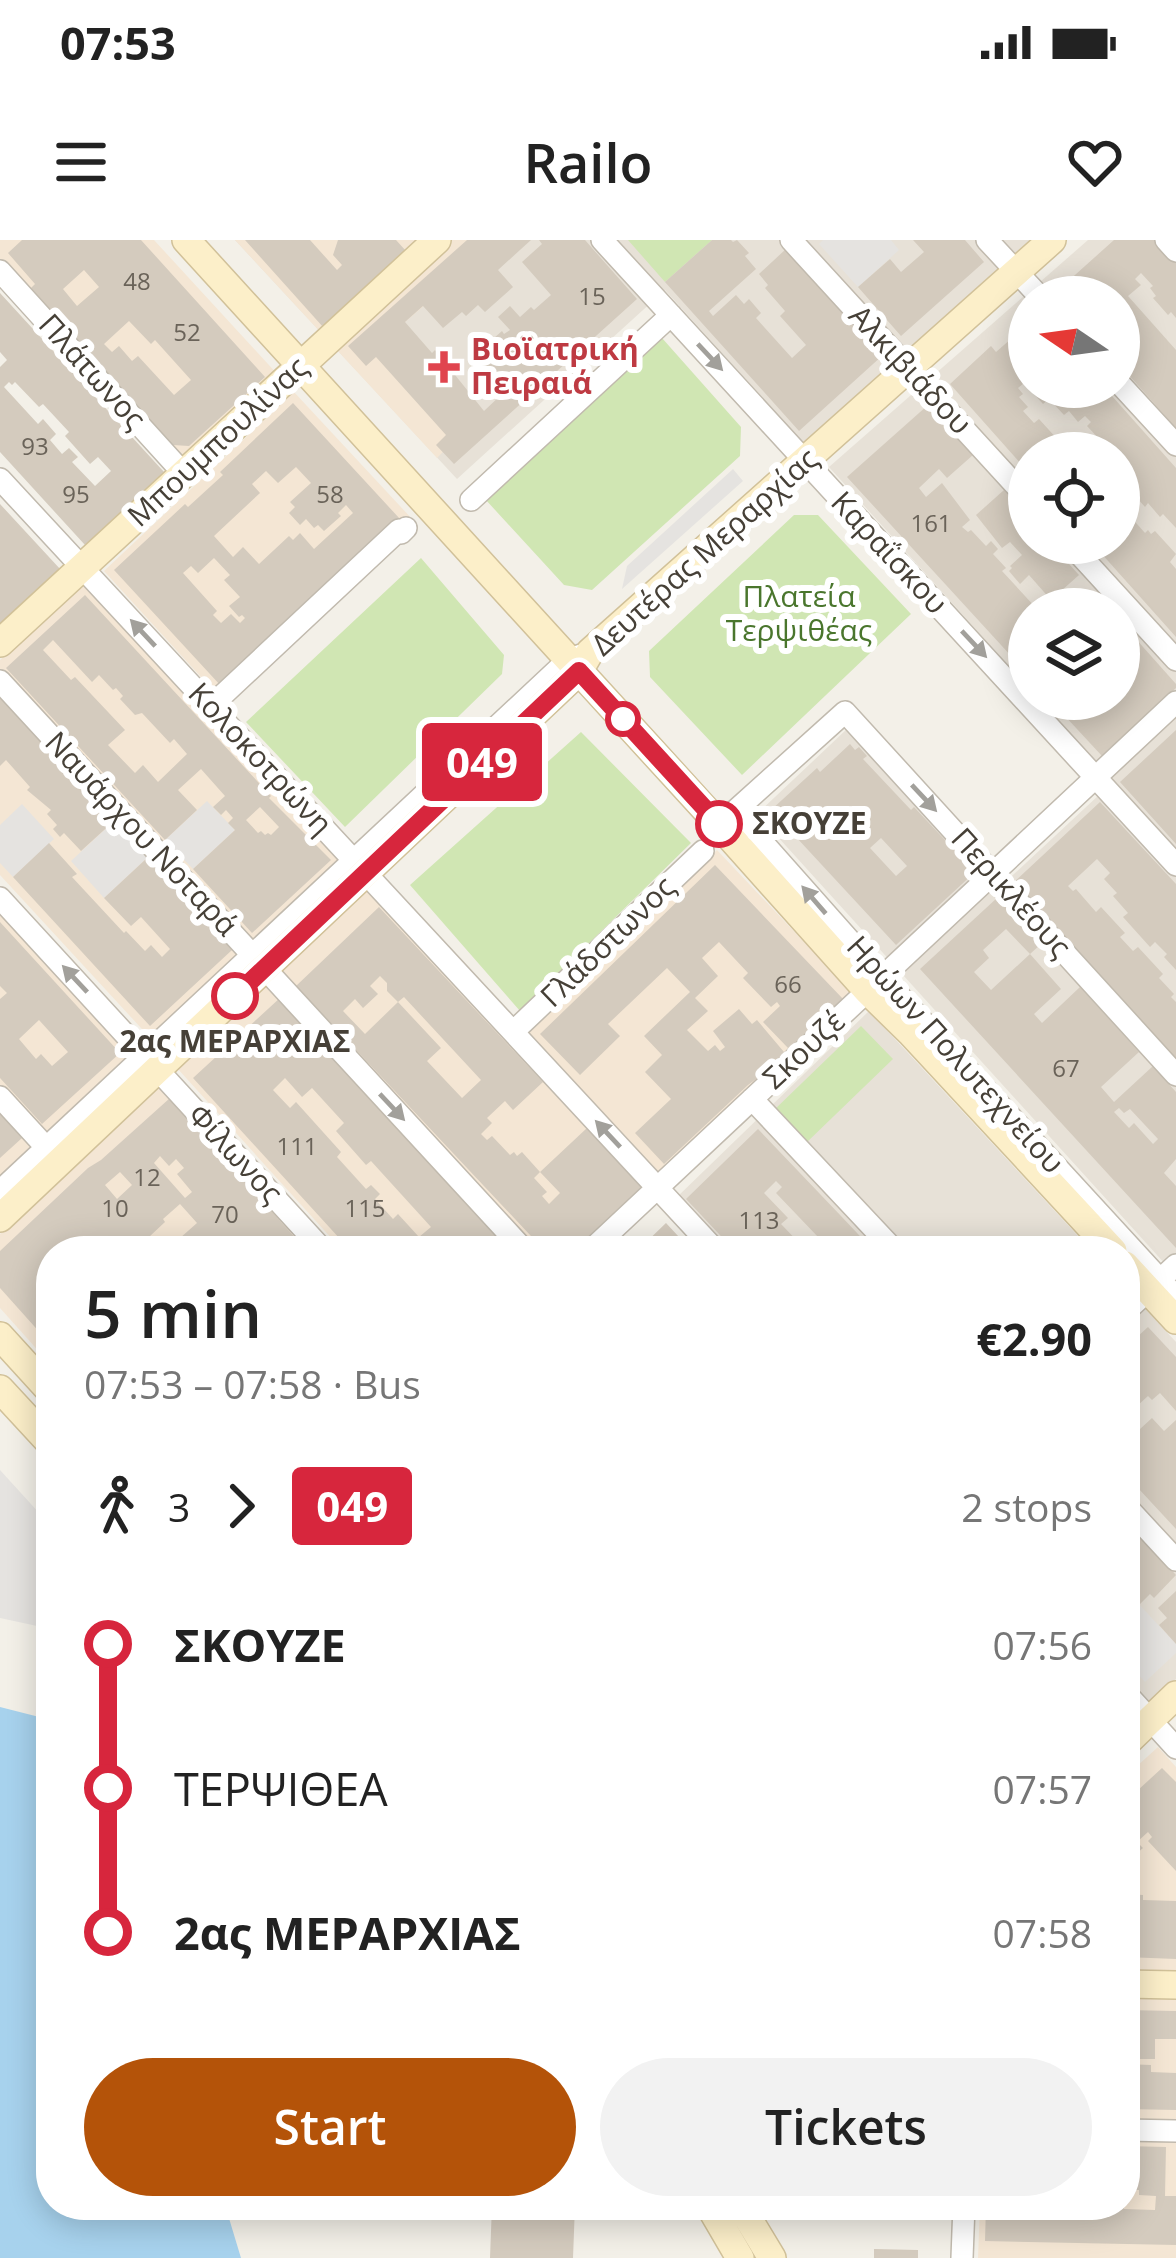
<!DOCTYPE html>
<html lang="en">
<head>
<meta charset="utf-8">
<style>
	body { margin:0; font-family:"Open Sans",sans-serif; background:#f2f2f2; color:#222; height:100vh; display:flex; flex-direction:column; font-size:45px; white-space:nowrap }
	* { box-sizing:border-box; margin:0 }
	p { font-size:39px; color:#767676 }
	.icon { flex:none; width:66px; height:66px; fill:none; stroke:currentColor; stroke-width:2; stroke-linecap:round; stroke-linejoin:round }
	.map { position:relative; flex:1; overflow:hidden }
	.panel { position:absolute; left:36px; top:996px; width:1104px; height:984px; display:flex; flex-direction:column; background:#fff; border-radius:48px; box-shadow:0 6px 30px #0003 }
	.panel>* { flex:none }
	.badge { padding:0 24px; border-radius:9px; font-size:42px; line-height:78px }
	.needle { width:78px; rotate:283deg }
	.tools { position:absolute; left:1008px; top:36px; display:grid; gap:24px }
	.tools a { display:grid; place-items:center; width:132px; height:132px; border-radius:50%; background:#fff; box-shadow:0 6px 30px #0003; font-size:60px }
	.map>.badge { position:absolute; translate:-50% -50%; box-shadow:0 0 0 6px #fff }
	.legs { display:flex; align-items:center; gap:18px; height:132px; padding:0 48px; font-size:39px }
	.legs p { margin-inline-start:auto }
	.summary { display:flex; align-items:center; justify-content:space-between; height:204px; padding:0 48px }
	h1 { font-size:66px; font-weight:600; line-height:90px }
	.primary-button { display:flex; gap:24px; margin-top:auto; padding:24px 48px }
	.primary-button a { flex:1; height:138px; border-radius:72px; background:#b45309; color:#fff; font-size:48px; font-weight:600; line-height:138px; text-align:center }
	.primary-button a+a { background:#f2f2f2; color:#222 }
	ul { padding:0 48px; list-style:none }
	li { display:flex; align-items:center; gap:42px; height:144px; font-size:45px }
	li i { display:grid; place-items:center; width:18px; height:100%; margin:0 15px; background:currentColor }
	li i::after { content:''; width:30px; height:30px; margin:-15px; border:9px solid; border-radius:50%; background:#fff }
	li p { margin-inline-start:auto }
	li:first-child i { background:linear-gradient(#0000 50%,currentColor 0) }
	li:last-child i { background:linear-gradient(currentColor 50%,#0000 0) }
	.status { display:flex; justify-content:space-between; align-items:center; height:84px; padding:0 60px; background:#fff; direction:ltr }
	.status svg { height:33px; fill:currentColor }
	header { display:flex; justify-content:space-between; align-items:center; height:156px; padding:0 48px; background:#fff; font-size:54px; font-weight:600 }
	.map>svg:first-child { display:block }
</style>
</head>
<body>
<div class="status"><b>07:53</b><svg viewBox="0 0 49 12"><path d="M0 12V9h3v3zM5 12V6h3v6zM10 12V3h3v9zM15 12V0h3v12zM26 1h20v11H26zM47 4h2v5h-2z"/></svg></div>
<header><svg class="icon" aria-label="menu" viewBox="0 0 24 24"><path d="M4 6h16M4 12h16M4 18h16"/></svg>Railo<svg class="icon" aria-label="heart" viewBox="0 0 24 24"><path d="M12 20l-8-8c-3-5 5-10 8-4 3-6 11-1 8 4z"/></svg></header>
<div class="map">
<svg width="1176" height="2018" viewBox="0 0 1176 2018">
	<rect width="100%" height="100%" fill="#f3f0e8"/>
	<!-- residential -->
	<path fill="#e7e1d7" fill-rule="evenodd" d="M235 0H1036L805 205 665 50 457 239Z
		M1088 0H1176V1036L757 574 848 488 999 648 1114 541 1039 459H1119V369H1029V448L829 227ZM1029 57H1119V147H1029ZM1029 213H1119V303H1029Z
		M869 771 1092 1011H725L676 958Z
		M1125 1047 1176 1102V1439L1149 1464 1125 1438Z"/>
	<!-- commercial -->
	<path fill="#f4e6d4" d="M0 0H154L279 136 185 226 0 22Z
		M235 0H500L404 83 483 170 437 218Z
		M294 152 413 280 221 459 104 331Z
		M84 344 345 623 153 801 0 635V420Z
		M717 610 856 757 591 1011H343L177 828 370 648 515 805Z
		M0 665 137 816 0 944Z
		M164 841 319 1011H51V1125L0 1068V994Z
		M1158 1507 1176 1527V1733L1125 1731V1537Z
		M1125 1758 1176 1759V2018H978L980 1965H1125Z"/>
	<!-- green -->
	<path fill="#d0e6b3" d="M628 0H712L665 42Z
		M662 98 741 187 740 216 592 350 564 345 485 259Z
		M794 275H818L911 374 742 535 650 437 649 411Z
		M421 318 504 415 502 434 345 587 246 482Z
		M581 492 691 603 520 771 410 645Z
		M861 786 893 819 805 904 773 871Z"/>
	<!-- parking -->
	<path fill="#e5e3e0" d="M823 0H891L899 10 858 47 819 4Z
		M733 229 743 241 622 349 627 326Z
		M207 561 235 590 193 629 165 600Z
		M22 564 54 599 13 637 0 623V585Z
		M114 581 147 618 104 658 71 621Z
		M0 1230 51 1286V1389L0 1378Z
		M1135 1360 1176 1404V1413L1145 1442 1125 1420V1369Z"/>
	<!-- water -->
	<path fill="#a7d2ed" d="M0 1467 51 1480V1965H225L241 2018H0Z"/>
	<!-- building -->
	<path fill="#d4cbbe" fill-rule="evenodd" d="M22 0H141L265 137 189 206 173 205 31 48 35 44 8 13ZM84 30 99 47 77 66 63 49ZM129 81 151 104 155 100 191 140 174 155 138 116 132 121 119 106 112 112 104 104Z
		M245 0H310L337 30 342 25 333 15 338 0H396L406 11 323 87Z
		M467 0H531L498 30 513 47 485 72 478 65 466 76 462 72 443 88 423 66 405 82 432 113 435 110 484 171 502 154 470 119 502 91 504 94 510 90 498 77 510 66 520 77 531 67 534 70 551 55 522 22 542 4 539 0H585L637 59 454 224 436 205 446 195 376 117 366 126 348 106Z
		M712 0H731L733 2 737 0 749 13 745 16 756 29 709 71 713 76 736 55 744 64 749 59 761 73 756 78 792 118 806 105 780 76 785 71 765 48 768 45 759 34 787 8 883 115 799 191 665 42Z
		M913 0H965L984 22 901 96 858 47 890 19 901 32 924 12Z
		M1114 0H1162L1176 16V78L1171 72 1168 75 1153 58 1156 56 1150 48 1153 46 1141 33 1135 39 1141 45 1128 56 1176 110V188L1119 124V57H1060L1056 52Z
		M0 53 164 232 85 305 0 212V127L7 120 0 112ZM9 142 12 145 15 142 39 167 43 164 69 192 65 196 90 224 98 217 111 231 95 246 72 222 78 217 69 208 62 214 50 200 56 194 43 179 38 184 4 147Z
		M1029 83V147H1104L1176 228V288L1163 274 1160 277 1148 263 1145 267 1128 248 1131 244 1119 231V213H1097L1092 208 1101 201 1087 186 1091 182 1085 176 1078 182 1069 171 1064 175 1049 159 1043 164 1024 143 1018 148 1023 154 1019 157 1028 167 1023 171 1034 183 1039 179 1059 201 1069 192 1088 213H1029V233L950 144 991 106 996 112Z
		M293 163 400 279 221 446 114 330 185 264 188 267 223 235 220 232ZM296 227 311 243 290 262 295 267 289 273 300 285 306 279 314 288 318 285 324 291 341 276 338 273 346 265 353 273 314 309 300 293 293 300 289 296 259 324 243 307 233 317 214 296 260 253 252 244 266 231 278 243ZM214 318 230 335 224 340 240 357 229 366 239 377 242 375 245 378 240 383 231 374 221 383 213 375 217 371 183 333 191 326 198 333Z
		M928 165 973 215 947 238 939 229 919 248 926 257 942 243 970 280 962 287 968 292 971 290 986 306 991 301 998 309 993 314 1006 328 1002 331 1037 369H1029V423L1023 429 847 237Z
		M1119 248 1129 259 1121 266 1145 293 1148 290 1151 294 1155 291 1176 314 1170 322 1176 329V397L1092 303H1119Z
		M1004 250 1029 279V303H1050L1079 335 1051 360 1029 335 1020 344 1009 331 1012 328 1010 326 1022 315 1010 302 1002 308 976 275Z
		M0 264 61 330 0 385Z
		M85 355 271 556 269 558 331 620 252 693 193 629 235 590 228 583 233 578 226 570 221 575 213 567 225 556 201 529 178 550 197 570 165 600 6 428ZM53 400 92 442 99 435 113 450 116 448 123 456 120 459 135 475 142 473 170 503 174 499 187 514 158 542 143 525 135 533 108 505 125 490 75 437 71 440 43 410ZM260 567 279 587 271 595 268 593 265 595 261 591 258 593 246 580Z
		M1119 380 1176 444V448L1102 516 1064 475 1081 459H1119Z
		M0 457 114 581 81 611 64 593 60 597 53 589 57 585 47 574 51 570 27 550 30 547 6 520 0 526Z
		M1176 490V604L1120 542Z
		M850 504 855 510 859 507 867 516 863 519 911 570 914 567 975 632 896 705 771 570 817 528 820 532ZM881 598 907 626 896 636 870 608Z
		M1100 562 1176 644V730L1164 717 1167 714 1155 702 1150 707 1123 677 1128 673 1113 656 1117 653 1104 639 1110 633 1097 619 1068 646 1073 651 1076 649 1096 672 1101 667 1125 693 1120 697 1133 711 1138 707 1163 734 1159 738 1174 754 1171 757 1176 762V818L1013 643Z
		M49 603 77 634 72 637 124 693 126 691 145 711 151 705 162 717 170 709 141 677 131 686 104 658 147 618 232 710 150 786 13 637Z
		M715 625 844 760 787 816 748 845 664 924 635 893 671 859 645 832 662 815 644 796 690 752 667 728 608 784 620 796 580 835 540 794ZM719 702 748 733 743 738 771 767 777 762 780 766 763 782 788 808 784 812 757 780 752 784 739 769 713 791 725 807 720 811 715 805 708 811 687 790 708 771 695 758 718 736 702 718Z
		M998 657 1041 704 1030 714 1006 689 983 710 989 718 974 732 991 750 1030 714 1061 749 1034 774 1042 783 1080 747 1139 812 1101 847 1114 862 1153 826 1176 852V919L1164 933 1176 946V1008L920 729ZM1119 868 1124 873 1130 869 1158 899 1153 904 1134 883 1129 888 1114 872Z
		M379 667 543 842 513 870 505 861 487 878 492 883 481 894 487 900 492 896 510 915 514 912 517 916 522 912 540 932 534 938 547 952 542 956 549 964 560 953 540 932 587 888 645 951 582 1011H545L296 746ZM380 736 387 743V751L398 762 365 794 343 771 355 759 363 768 378 754 370 746ZM404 757 481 840 462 858 427 821 441 808 398 762Z
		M0 682 120 813 42 884 0 838V759L7 753 0 746ZM39 780 68 812 52 826 41 814 36 819 19 799Z
		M281 757 513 1011H351L193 838ZM285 838 302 857 312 848 344 883 336 891 366 925 371 921 431 987 419 997 398 974 393 979 375 959 380 954 371 945 366 949 337 917 341 912 296 862 290 868 273 850Z
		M170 858 307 1011H175L171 1006 197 983 180 964 163 979 165 982 134 1011H51V1105L0 1048V1011L88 928 101 920ZM160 916 169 926 176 919 184 928 177 934 192 952 185 958 154 923ZM120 932 132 945 117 959 105 945Z
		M0 874 22 898 0 918Z
		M758 889 841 976 874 1011H735L686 959ZM776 941 782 947 776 953 819 998 806 1010 781 984 788 978 764 953Z
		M666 983 692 1011H637Z
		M1148 1087 1176 1117V1171L1160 1153 1152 1160 1148 1156 1125 1177V1157L1140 1144 1134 1138 1125 1147V1108Z
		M1152 1178 1164 1191 1176 1180V1289L1125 1234V1197L1128 1200Z
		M1125 1280 1176 1335 1154 1358 1150 1354 1140 1364 1135 1360 1125 1369Z
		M1176 1351V1404L1159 1385 1167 1378 1158 1368Z
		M1162 1528 1176 1542V1631L1148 1601 1152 1597 1148 1592 1137 1602 1143 1608 1136 1614 1139 1617 1125 1630V1562Z
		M1125 1654 1143 1655V1660L1176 1661V1719L1125 1717Z
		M1125 1770 1176 1771V1799H1155V1819H1135V1805H1125Z
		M1125 1824 1151 1825V1832L1176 1833V1870L1125 1869Z
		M1125 1906 1166 1907 1165 1956H1176V2005L985 2001 986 1965H1124V1969L1155 1970 1156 1956 1139 1955V1950H1125Z
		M492 1965H575L573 2018H490Z
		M874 2009 918 2010V2018H874Z"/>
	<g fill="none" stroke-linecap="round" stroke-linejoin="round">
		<defs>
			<path id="street" d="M602 0 1176 625
				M791 0 1029 260
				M987 0 1040 57
				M1166 0 1176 11
				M0 31 184 234
				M1119 143 1176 205
				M0 239 716 1011
				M471 260 671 75
				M1069 303 1176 420
				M0 441 525 1011
				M211 466 399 290 401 293 406 288
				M0 658 324 1011
				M513 792 703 611
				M1176 835 845 472 735 571 882 737 1176 1057
				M0 857 55 917
				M752 859 895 1011
				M0 951 568 420 581 415
				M590 1011 1176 462
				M1125 1072 1176 1025
				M1125 1265 1176 1320
				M1125 1452 1176 1508
				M1125 1890 1176 1891
				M962 2018 964 1965"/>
			<path id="secondary" d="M186 0 705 569 867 750 911 793 1113 1011
				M0 403 437 0
				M0 978 579 431 590 412 1052 0
				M1125 1025 1176 1080
				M0 1096 51 1152
				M0 1149 51 1204
				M1125 1504 1176 1455
				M1125 1744 1176 1745
				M709 1965 740 2018
				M740 1965 772 2018"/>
		</defs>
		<!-- street casing -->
		<use href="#street" stroke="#c1baae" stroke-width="24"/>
		<!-- secondary casing -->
		<use href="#secondary" stroke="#d1c199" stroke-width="30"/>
		<!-- street -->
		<use href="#street" stroke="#fff" stroke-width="21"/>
		<!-- secondary -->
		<use href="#secondary" stroke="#fcefc9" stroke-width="27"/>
	</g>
	<!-- one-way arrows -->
	<defs><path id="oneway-solid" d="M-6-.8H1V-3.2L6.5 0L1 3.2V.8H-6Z" transform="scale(3)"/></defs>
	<g fill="#a2a09b">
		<use href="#oneway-solid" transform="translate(710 117) rotate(47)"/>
		<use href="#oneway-solid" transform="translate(143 393) rotate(-133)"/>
		<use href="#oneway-solid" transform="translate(974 404) rotate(47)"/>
		<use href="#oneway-solid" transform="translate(924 558) rotate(47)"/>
		<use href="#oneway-solid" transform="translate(814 660) rotate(-131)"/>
		<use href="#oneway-solid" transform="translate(75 739) rotate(-133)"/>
		<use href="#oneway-solid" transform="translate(392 867) rotate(47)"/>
		<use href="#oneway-solid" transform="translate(608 894) rotate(-133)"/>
	</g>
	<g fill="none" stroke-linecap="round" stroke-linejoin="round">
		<defs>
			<path id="line-1" d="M235 756 579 431 719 584"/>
		</defs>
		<!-- line-1 casing -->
		<use href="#line-1" stroke="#fff" stroke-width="27"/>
		<!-- line-1 -->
		<use href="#line-1" stroke="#d7263d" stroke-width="18"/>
	</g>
	<!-- markers -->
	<path fill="#e0444e" stroke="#fff" stroke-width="4.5" d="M438 109h12v12h12v12h-12v12h-12v-12h-12v-12h12z"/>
	<g fill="#fff" stroke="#d7263d" stroke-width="6">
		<circle cx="623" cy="479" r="15"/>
		<circle cx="719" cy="584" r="21"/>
		<circle cx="235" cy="756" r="21"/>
	</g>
	<g text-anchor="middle" stroke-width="12" stroke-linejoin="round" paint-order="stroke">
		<!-- number labels -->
		<g font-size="24" fill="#6a6359">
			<text x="137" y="50">48</text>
			<text x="592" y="65">15</text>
			<text x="187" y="101">52</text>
			<text x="35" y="215">93</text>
			<text x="76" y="263">95</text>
			<text x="330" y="263">58</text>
			<text x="931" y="292">161</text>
			<text x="788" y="753">66</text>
			<text x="1066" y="837">67</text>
			<text x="297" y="915">111</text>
			<text x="147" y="946">12</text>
			<text x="115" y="977">10</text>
			<text x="365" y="977">115</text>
			<text x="225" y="983">70</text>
			<text x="759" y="989">113</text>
		</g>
		<!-- health labels -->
		<g font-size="30" font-weight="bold" fill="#be3a42" stroke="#fff" text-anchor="start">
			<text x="471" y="120">Βιοϊατρική<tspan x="471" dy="34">Πειραιά</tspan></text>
		</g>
		<!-- street labels -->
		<g font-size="30" fill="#464037" stroke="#fff">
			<text transform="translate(910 130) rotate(47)" y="10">Αλκιβιάδου</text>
			<text transform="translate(92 132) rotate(48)" y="10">Πλάτωνος</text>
			<text transform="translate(218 202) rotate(-43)" y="10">Μπουμπουλίνας</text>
			<text transform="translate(705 312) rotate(-42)" y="10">Δευτέρας Μεραρχίας</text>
			<text transform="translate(889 313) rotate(47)" y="10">Καραΐσκου</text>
			<text transform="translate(260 519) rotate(47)" y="10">Κολοκοτρώνη</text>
			<text transform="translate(141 594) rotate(47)" y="10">Ναυάρχου Νοταρά</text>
			<text transform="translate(1011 653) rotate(48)" y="10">Περικλέους</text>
			<text transform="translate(608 702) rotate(-44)" y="10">Γλάδστωνος</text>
			<text transform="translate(804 810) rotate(-43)" y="10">Σκουζέ</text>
			<text transform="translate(955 815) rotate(48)" y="10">Ηρώων Πολυτεχνείου</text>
			<text transform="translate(235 914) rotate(47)" y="10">Φίλωνος</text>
		</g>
		<!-- park labels -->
		<g font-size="30" fill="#4a762d" stroke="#fff">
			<text x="799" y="367">Πλατεία<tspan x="799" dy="34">Τερψιθέας</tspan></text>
		</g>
		<!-- stop labels -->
		<g font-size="30" font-weight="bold" fill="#464037" stroke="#fff" text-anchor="start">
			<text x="752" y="594">ΣΚΟΥΖΕ</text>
			<text x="235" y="812" text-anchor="middle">2ας ΜΕΡΑΡΧΙΑΣ</text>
		</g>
	</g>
</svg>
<div class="tools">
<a><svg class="needle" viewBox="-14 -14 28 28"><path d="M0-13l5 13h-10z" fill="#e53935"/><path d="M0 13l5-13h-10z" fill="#767676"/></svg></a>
<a><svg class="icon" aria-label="locate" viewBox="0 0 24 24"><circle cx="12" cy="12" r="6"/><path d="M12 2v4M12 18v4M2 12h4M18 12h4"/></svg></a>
<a><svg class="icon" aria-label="layers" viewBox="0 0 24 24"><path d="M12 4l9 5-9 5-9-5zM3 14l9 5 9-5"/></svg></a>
</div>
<b class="badge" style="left:482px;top:522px;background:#d7263d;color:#fff">049</b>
<section class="panel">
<div class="summary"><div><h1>5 min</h1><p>07:53 – 07:58 · Bus</p></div><b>€2.90</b></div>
<div class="legs"><svg class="icon" aria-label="walk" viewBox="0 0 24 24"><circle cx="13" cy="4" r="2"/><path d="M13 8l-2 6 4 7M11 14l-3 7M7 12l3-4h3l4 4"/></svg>3<svg class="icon" aria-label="forward" viewBox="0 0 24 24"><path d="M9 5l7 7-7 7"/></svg><b class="badge" style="background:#d7263d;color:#fff">049</b><p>2 stops</p></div>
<ul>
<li><i style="color:#d7263d"></i><b>ΣΚΟΥΖΕ</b><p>07:56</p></li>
<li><i style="color:#d7263d"></i><span>ΤΕΡΨΙΘΕΑ</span><p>07:57</p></li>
<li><i style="color:#d7263d"></i><b>2ας ΜΕΡΑΡΧΙΑΣ</b><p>07:58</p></li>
</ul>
<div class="primary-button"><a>Start</a><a>Tickets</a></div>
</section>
</div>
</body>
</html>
